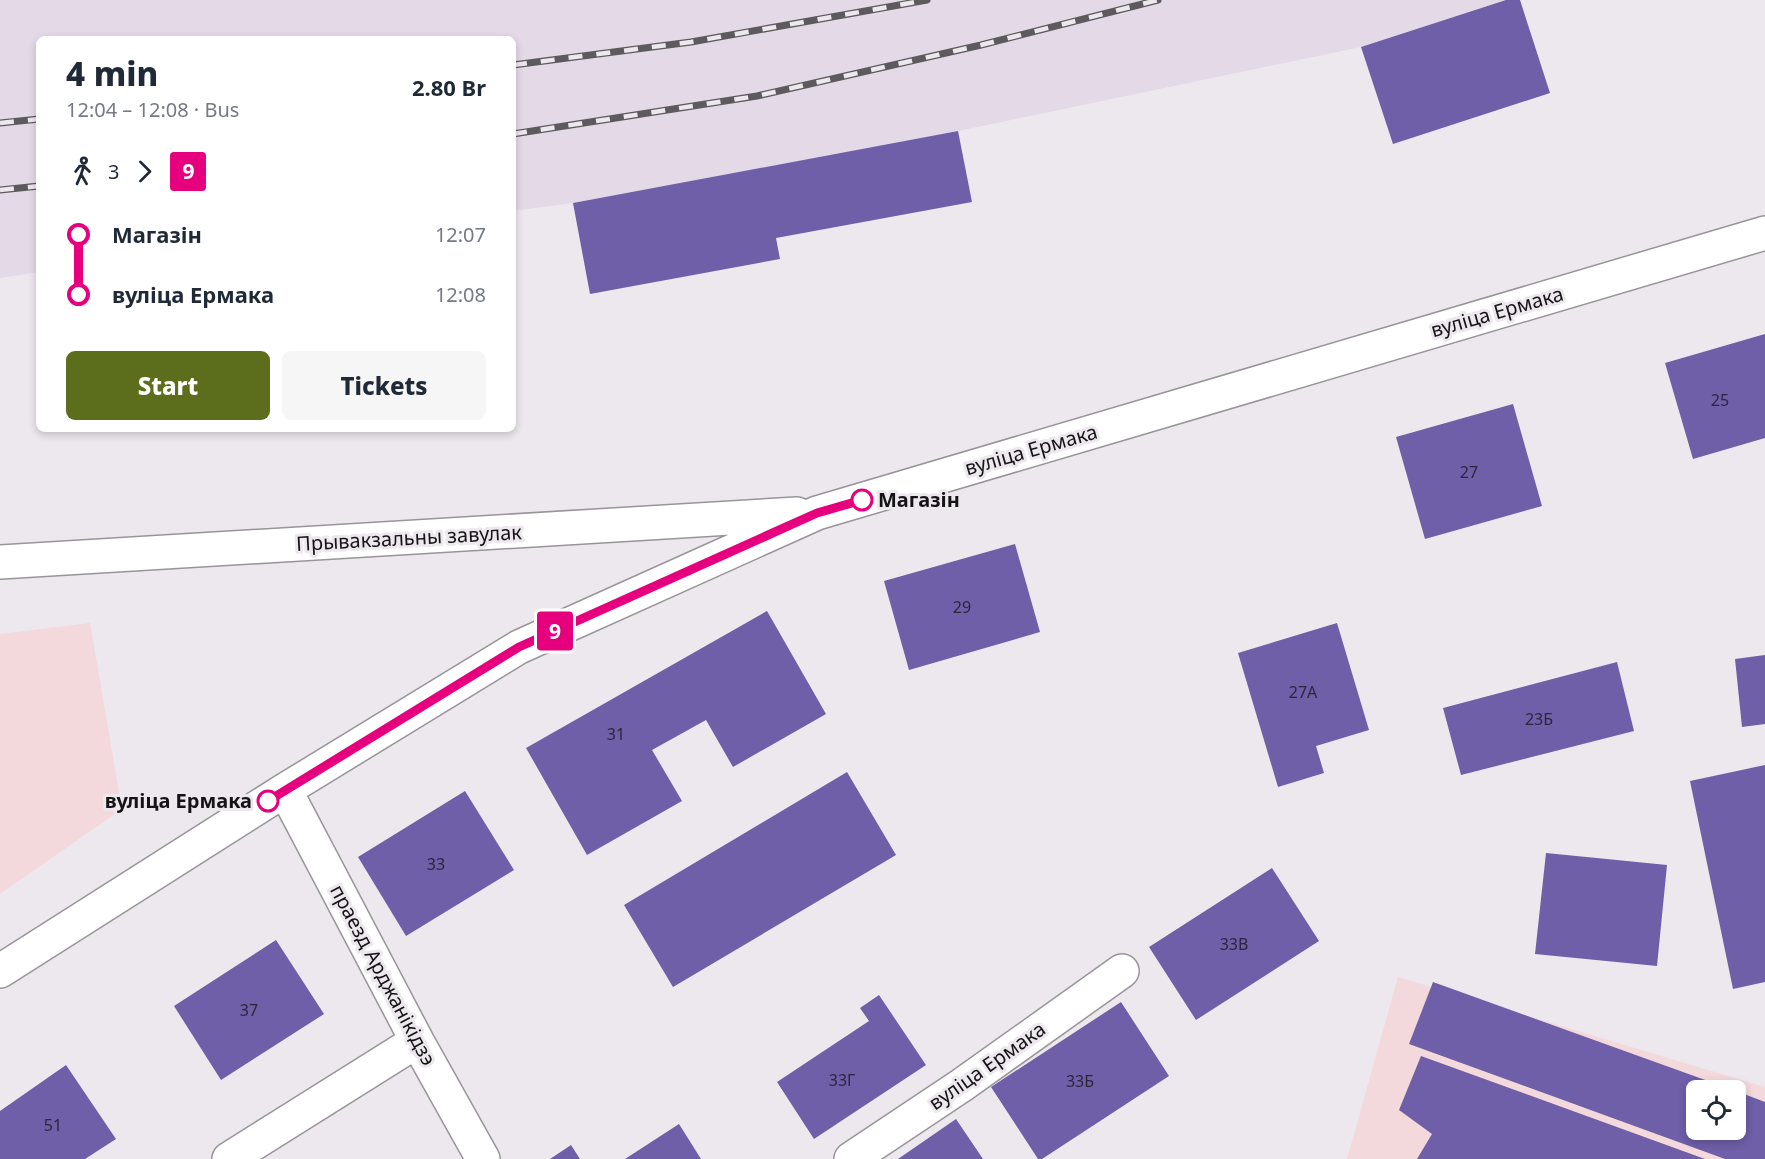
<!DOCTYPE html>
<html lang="en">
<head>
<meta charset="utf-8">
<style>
	body { margin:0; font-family:"Noto Sans",sans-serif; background:#f6f6f7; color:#1f2937; height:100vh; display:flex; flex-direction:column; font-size:22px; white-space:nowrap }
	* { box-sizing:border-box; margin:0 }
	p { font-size:20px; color:#747a83 }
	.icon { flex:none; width:33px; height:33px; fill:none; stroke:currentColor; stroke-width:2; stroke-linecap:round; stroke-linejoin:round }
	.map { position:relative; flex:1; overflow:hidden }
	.sheet { position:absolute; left:36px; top:36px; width:480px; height:396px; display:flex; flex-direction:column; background:#fff; border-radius:9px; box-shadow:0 3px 9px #0003 }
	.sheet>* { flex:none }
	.badge { padding:0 12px; border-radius:4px; font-size:21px; line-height:39px }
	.controls { position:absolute; left:1686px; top:1080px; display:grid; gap:12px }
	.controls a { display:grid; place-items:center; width:60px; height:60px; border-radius:9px; background:#fff; box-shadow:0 3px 9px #0003; font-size:30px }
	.map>.badge { position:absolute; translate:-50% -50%; box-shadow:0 0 0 3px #fff }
	.legs { display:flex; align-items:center; gap:9px; height:66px; padding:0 30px; font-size:20px }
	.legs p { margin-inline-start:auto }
	.headline { display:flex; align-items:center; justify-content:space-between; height:102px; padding:0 30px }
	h1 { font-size:33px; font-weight:800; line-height:45px }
	.button { display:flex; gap:12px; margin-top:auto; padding:12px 30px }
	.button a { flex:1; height:69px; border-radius:9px; background:#5c6e1b; color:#fff; font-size:24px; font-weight:800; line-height:69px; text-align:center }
	.button a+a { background:#f6f6f7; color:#1f2937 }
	ul { padding:0 30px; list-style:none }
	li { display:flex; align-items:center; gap:21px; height:60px; font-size:22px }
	li i { display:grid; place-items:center; width:9px; height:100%; margin:0 8px; background:currentColor }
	li i::after { content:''; width:15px; height:15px; margin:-8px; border:4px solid; border-radius:50%; background:#fff }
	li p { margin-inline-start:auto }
	li:first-child i { background:linear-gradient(#0000 50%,currentColor 0) }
	li:last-child i { background:linear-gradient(currentColor 50%,#0000 0) }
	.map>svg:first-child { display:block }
</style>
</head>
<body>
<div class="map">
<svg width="1765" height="1159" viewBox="0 0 1765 1159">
	<rect width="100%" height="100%" fill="#ede8ee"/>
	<!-- built -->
	<path fill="#e4dae7" d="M0 0H1506L1361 47 958 131 573 203 513 211V39H39V272L0 278Z"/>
	<!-- industrial -->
	<path fill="#f3d9db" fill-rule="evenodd" d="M90 623 122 809 0 894V634Z
		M1398 977 1765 1087V1159H1347ZM1696 1090H1736V1130H1696Z"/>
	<!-- building -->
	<path fill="#6f5ea8" d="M1506 0H1520L1550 93 1393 144 1361 47Z
		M958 131 972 202 776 238 780 259 590 294 573 203Z
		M1765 334V438L1693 459 1665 363Z
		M1513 404 1542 506 1425 539 1396 437Z
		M1015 544 1040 632 909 670 884 581Z
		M767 611 826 714 733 767 706 720 652 750 682 801 587 855 526 748Z
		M1337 623 1369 730 1316 746 1324 773 1278 787 1238 653Z
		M1765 655V724L1742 727 1735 659Z
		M1617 662 1634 731 1461 775 1443 708Z
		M1765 765V982L1733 989 1690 781Z
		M847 772 896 855 673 987 624 905Z
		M465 791 514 870 406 936 358 857Z
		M1546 853 1667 865 1657 966 1535 954Z
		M1272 868 1319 941 1196 1020 1149 947Z
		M276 940 324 1014 221 1080 174 1006Z
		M1433 982 1733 1090H1696V1130H1736V1091L1765 1102V1159H1725L1409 1044Z
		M879 995 926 1065 814 1139 777 1082 869 1021 860 1008Z
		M1121 1002 1169 1076 1042 1159H1038L991 1087Z
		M1421 1056 1705 1159H1417L1432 1134 1399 1110Z
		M66 1065 116 1139 85 1159H0V1111Z
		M956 1119 983 1159H898Z
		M679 1124 701 1159H625Z
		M571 1145 580 1159H550Z"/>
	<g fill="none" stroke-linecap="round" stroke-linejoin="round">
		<defs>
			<path id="minor" d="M0 562 797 514
				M285 790 417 1041 483 1159
				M0 971 285 790 519 647 817 513 1765 233
				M229 1159 417 1041
				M851 1159 962 1085 1122 971"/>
		</defs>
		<!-- minor casing -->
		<use href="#minor" stroke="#98949a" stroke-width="36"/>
		<!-- minor -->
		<use href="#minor" stroke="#fff" stroke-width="33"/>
		<defs>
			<path id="rail" d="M513 65 691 42 927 0
				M0 123 39 119
				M513 134 757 96 981 45 1158 0
				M0 190 39 186"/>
		</defs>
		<!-- rail casing -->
		<use href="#rail" stroke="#5d5a5e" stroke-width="7"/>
		<!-- rail -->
		<use href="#rail" stroke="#ede8ee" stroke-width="4.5" stroke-dasharray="14" stroke-linecap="butt"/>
	</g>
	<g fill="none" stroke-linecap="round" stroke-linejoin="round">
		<defs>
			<path id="line-1" d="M268 801 519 647 817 513 862 500"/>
		</defs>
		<!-- line-1 casing -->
		<use href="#line-1" stroke="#fff" stroke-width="14"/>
		<!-- line-1 -->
		<use href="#line-1" stroke="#e6007e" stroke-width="9"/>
	</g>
	<!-- markers -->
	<g fill="#fff" stroke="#e6007e" stroke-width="3">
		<circle cx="862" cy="500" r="10"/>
		<circle cx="268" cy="801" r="10"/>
	</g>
	<g text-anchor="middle" stroke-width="6" stroke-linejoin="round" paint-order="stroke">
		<!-- number labels -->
		<g font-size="16" fill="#2c263a">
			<text x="1720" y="406">25</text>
			<text x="1469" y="478">27</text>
			<text x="962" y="613">29</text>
			<text x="1303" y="698">27А</text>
			<text x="1539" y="725">23Б</text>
			<text x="616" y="740">31</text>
			<text x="436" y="870">33</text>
			<text x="1234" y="950">33В</text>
			<text x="249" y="1016">37</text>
			<text x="842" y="1086">33Г</text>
			<text x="1080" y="1087">33Б</text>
			<text x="53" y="1131">51</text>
		</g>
		<!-- street labels -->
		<g font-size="20" fill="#151316" stroke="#ede8ee">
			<text transform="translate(1497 312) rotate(-16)" y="7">вуліца Ермака</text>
			<text transform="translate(1031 450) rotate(-16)" y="7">вуліца Ермака</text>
			<text transform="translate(409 538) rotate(-3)" y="7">Прывакзальны завулак</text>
			<text transform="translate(383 975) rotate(62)" y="7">праезд Арджанікідзэ</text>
			<text transform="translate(987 1066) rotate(-35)" y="7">вуліца Ермака</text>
		</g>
		<!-- stop labels -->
		<g font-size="20" font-weight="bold" fill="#151316" stroke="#ede8ee" text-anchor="start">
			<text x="878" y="507">Магазін</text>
			<text x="252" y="808" text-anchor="end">вуліца Ермака</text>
		</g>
	</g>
</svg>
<div class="controls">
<a><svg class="icon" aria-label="locate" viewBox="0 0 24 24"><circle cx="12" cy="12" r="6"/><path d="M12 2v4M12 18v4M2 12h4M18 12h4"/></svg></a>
</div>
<b class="badge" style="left:555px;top:631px;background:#e6007e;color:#fff">9</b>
<section class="sheet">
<div class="headline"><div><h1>4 min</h1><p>12:04 – 12:08 · Bus</p></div><b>2.80 Br</b></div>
<div class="legs"><svg class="icon" aria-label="walk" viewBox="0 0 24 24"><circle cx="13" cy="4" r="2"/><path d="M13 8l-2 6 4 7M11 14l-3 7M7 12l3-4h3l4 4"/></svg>3<svg class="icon" aria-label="forward" viewBox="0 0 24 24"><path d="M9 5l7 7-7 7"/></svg><b class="badge" style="background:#e6007e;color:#fff">9</b></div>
<ul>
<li><i style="color:#e6007e"></i><b>Магазін</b><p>12:07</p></li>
<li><i style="color:#e6007e"></i><b>вуліца Ермака</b><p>12:08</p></li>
</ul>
<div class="button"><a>Start</a><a>Tickets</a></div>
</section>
</div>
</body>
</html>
